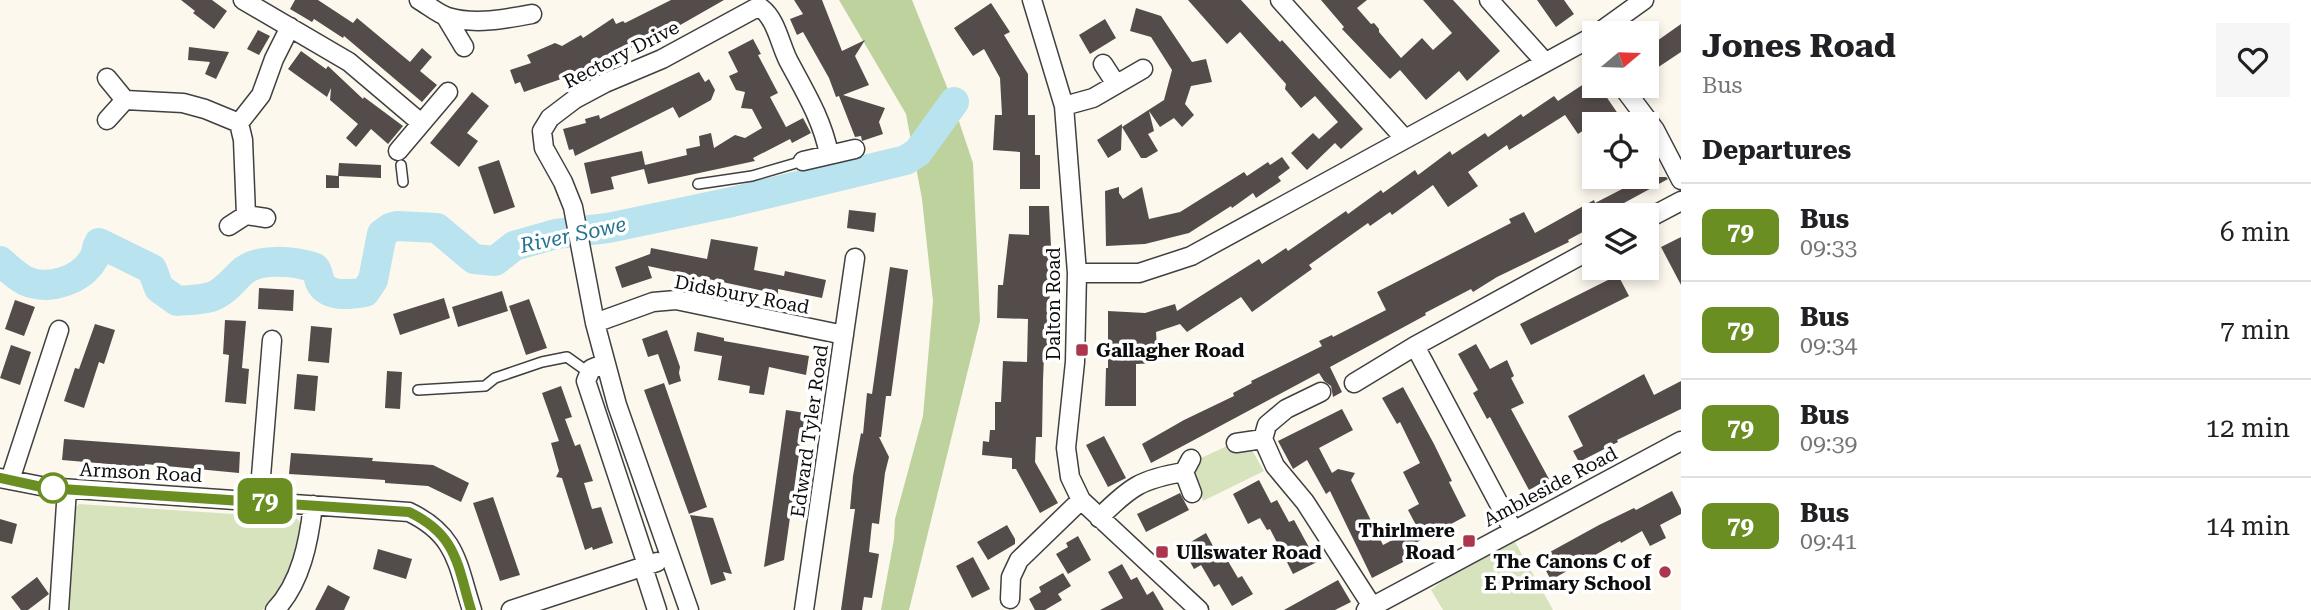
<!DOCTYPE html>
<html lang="en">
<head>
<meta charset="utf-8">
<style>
	body { margin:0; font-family:"Roboto Serif",serif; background:#f6f6f6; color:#202124; height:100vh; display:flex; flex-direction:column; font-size:26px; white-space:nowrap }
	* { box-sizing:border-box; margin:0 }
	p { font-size:23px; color:#757577 }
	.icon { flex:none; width:38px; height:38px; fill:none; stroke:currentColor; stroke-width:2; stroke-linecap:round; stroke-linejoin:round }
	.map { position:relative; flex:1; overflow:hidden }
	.drawer { display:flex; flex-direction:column; background:#fff; width:630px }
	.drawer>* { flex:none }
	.badge { padding:0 14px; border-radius:10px; font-size:24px; line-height:46px }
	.needle { width:46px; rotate:71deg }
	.tools { position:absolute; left:1582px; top:21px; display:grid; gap:14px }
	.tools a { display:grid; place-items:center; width:77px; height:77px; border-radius:0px; background:#fff; box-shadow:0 4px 10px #0003; font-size:35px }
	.map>.badge { position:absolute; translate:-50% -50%; box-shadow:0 0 0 4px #fff }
	h2 { padding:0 21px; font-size:26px; line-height:63px }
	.round { display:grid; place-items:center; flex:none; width:74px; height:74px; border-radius:0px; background:#f6f6f6 }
	.head { display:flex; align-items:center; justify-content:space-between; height:119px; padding:0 21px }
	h1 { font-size:33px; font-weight:700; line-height:52px }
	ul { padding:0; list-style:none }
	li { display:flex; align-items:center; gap:21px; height:98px; padding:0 21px; border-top:2px solid #e0e0e0 }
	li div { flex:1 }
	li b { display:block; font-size:26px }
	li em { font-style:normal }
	li .badge { min-width:77px; font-weight:700; text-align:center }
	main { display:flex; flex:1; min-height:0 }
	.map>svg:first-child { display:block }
</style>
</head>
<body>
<main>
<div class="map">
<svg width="1681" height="610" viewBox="0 0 1681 610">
	<rect width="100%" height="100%" fill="#fdf8ee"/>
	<!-- green -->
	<path fill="#d7e3bc" d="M1227 446 1235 452 1247 449 1253 452 1264 471 1203 501 1194 472 1199 459Z
		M79 504 296 518 302 524C301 549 286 599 262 610H66L72 512Z
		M1515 542 1553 610H1443L1431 590 1442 581Z"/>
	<!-- forest -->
	<path fill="#bdd29d" d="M839 0H912L949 92 973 163 980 321 909 610H881L894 539 895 519 923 416 933 301 922 199 906 114Z"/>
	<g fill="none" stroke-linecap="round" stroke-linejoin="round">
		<!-- river -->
		<path stroke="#b9e3ee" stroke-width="30" d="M0 261C8 268 16 276 26 281 49 291 82 280 94 258 97 253 96 248 99 243L152 269 159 288 177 301C188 300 200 300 211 297 223 293 232 282 241 273 257 257 295 261 315 268 319 273 318 279 321 284 330 298 352 294 365 292L373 280 382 234 390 228 397 226 437 228 474 259 495 261 514 246 556 234 608 228 732 202 906 160 918 152 954 102"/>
	</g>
	<!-- building -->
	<path fill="#544c4a" d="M181 0H212L227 11 214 29 193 13 195 11Z
		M295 0H318L353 23 357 18 410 62 422 48 432 57 420 71 437 85 422 102 344 36 343 38 314 19 312 22 290 9Z
		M671 0H724L661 36 659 34 646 41 645 40 580 77 579 75 566 82 564 78 524 92 520 82 515 84 510 70 531 63 527 55 555 43 562 46 581 35 583 38 613 18 616 24 623 21 625 23Z
		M794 0H822L842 51 865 40 855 56 869 85 843 95 885 108 879 122 883 134 862 141 861 136 855 137 839 96 836 97 829 78 803 32 797 35 790 19 803 14Z
		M1188 0H1241L1280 42 1282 40 1363 129 1341 149 1335 143 1307 170 1291 153 1313 133 1319 139 1338 122 1315 96 1301 108 1285 89 1286 84 1240 32 1227 44Z
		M1321 0H1367L1357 8 1371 24 1374 23 1379 29V32L1401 58 1422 38 1433 50 1452 33 1423 0H1453L1500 51 1467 81 1459 71 1426 100 1400 70 1390 79 1342 29 1344 27Z
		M1537 0H1564L1574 14 1556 27Z
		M991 3 1010 32 1004 35 1028 74V115H1035V155H1040V189H1020V152L993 150 995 115H1002L1000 78 984 49 973 56 954 28Z
		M1136 8 1161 16 1192 62 1206 59 1212 82 1191 86 1185 104 1194 115 1182 127 1174 118 1160 127 1149 111 1154 131 1148 134 1158 151 1146 158H1141L1122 127 1164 100 1172 70 1151 37 1130 31Z
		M1105 19 1116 38 1090 54 1079 35Z
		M1681 24V52L1654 70 1647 60V48Z
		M258 30 270 36 259 55 247 49Z
		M753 39 761 54 758 55 778 93 770 97 786 127 803 118 811 133 792 143 790 139 753 158 755 161 648 184 644 169 611 177 614 189 591 194 584 163 642 151 645 165 687 155 686 149 700 146 699 136 711 133 714 148 735 135 745 138 762 128 752 109 741 108 745 92 736 90 729 76 738 72 728 52Z
		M189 47 229 52 216 79 205 74 210 62 188 60Z
		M301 51 326 69 328 66 363 99 364 97 403 126 388 144 371 129 356 147 346 138 358 124 330 100 331 88 327 97 288 69Z
		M699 72 705 82 709 79 715 90 711 100 679 118 673 107 575 156 573 149 569 150 563 129 586 123 585 119 599 115 600 119Z
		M1593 78 1594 86H1599L1625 124H1608L1604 117 1578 134 1565 115 1509 150 1507 145 1468 172 1478 186 1448 207 1433 185 1392 215 1390 212 1370 226 1368 223 1309 265 1312 269 1252 312 1241 297 1187 332 1180 324 1156 332 1158 363 1136 364V406H1105L1106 368H1108V311L1145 313 1175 304 1177 311 1259 259 1262 264 1286 248 1288 251 1346 211 1348 214 1381 190 1383 193 1415 170 1418 175 1450 151 1452 155 1485 133 1488 137 1521 114 1523 117 1554 96 1558 101Z
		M472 92 489 106 467 133 478 141 459 167 430 143Z
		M1122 124 1121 150 1108 158 1097 140Z
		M1282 157 1290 168 1278 177 1281 181 1256 198 1253 193 1232 208 1231 206 1189 233 1145 244 1106 246 1105 191 1119 187V193L1123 199 1142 187 1149 219 1180 212 1244 172 1247 176 1268 162 1270 165Z
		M499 160 515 207 494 214 478 167Z
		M339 163 381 165V178L339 176V188H326V175L338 176Z
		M1625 177H1666L1668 179 1602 215H1594V226L1568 240 1569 242 1497 277 1473 292 1471 289 1425 313 1426 315 1330 367 1342 392 1333 397 1331 386 1324 381 1319 373 1151 463 1142 444 1184 420 1234 396 1233 393 1252 383 1251 381 1322 346 1319 341 1332 335 1333 337 1386 310 1377 292 1511 223 1509 219 1524 212 1535 233 1594 200 1595 203 1630 185Z
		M1029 206H1049L1051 247 1048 356H1044L1043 380 1042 437H1036L1035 462 1058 503 1040 513 1016 469H1012V458L982 455 983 441 989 442 990 430H995V402H1001L1003 361 1027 362 1028 319 997 318 998 285H1003L1009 234 1029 235Z
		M849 210 876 213 874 232 847 228Z
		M1681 237V285L1661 247Z
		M711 239 758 247 754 270 784 276 785 271 826 280 822 298 778 289V294L648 266 652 278 622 288 615 267 650 254 651 248 707 259Z
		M890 267 908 270 891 396H886L881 437H879L889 457 885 473 879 524 872 523 869 552 879 554 872 598 864 597 862 610H841L855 509H850L853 476 861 433 863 434 867 393 872 394Z
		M1618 275 1629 296 1531 345 1520 324Z
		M259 288 294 290 293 311 258 309Z
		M502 291 508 311 458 327 452 307Z
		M444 298 450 318 400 335 393 314Z
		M529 299 547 348 526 355 509 306Z
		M15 300 35 307 24 336 5 329Z
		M225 320 246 321 242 368 249 369 246 404 225 402 229 355 223 354Z
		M95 324 115 330 104 364 99 362 84 408 64 401 75 368 79 369Z
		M311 326 332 328 329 363 308 361Z
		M667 330 680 367 679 373 681 381 669 385 658 354 648 357 642 339Z
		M697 332 724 338V341L809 356 806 375 769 367 764 395 749 393 750 386 718 380 722 356 694 351Z
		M1476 344 1490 369 1507 360 1514 376 1511 378 1524 403 1511 409 1549 479 1529 490 1490 417 1487 419 1473 393 1478 390 1458 354Z
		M11 345 31 352 20 385 0 378Z
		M387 371 402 372 400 409 385 408Z
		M297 374 318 376 315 411 294 409Z
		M1644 374 1654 395 1681 381V409L1617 440 1618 442 1579 462 1573 451 1583 446 1568 416Z
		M664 383 707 507 689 514 644 390Z
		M561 386 572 417 565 419 575 446 580 444 593 481 584 483 592 509 601 507 613 543 593 550 592 547 585 550 562 478 556 477 559 471 551 443 559 441 542 393Z
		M1403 387 1434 444 1452 481 1449 482 1466 516 1406 548 1411 558 1372 578 1330 491 1326 494 1307 460 1293 469 1278 441 1342 409 1353 430 1319 448 1332 473 1338 469 1355 473 1351 480 1383 545 1417 527 1408 510 1419 504 1403 472 1420 463 1400 422 1397 424 1382 398Z
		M786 410 805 413 801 440 784 560 764 567Z
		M1104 436 1126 478 1108 487 1086 445Z
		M64 439 240 452 239 473 145 464 144 467 62 460Z
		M291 453 373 458 372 461 433 465 469 483 461 502 428 486 385 483V480L354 478 289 474Z
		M1259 480 1271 503 1277 500 1289 522 1294 520 1317 562 1293 574 1270 529 1267 530 1260 518 1248 524 1233 494Z
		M1672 491 1681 509V514L1660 525 1666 538 1650 546 1642 531 1621 543 1620 541 1551 580 1539 558 1599 525 1634 508 1636 510Z
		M1180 493 1189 510 1146 532 1137 514Z
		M493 497 520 575 500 581 473 503Z
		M690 515 713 518 732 574 723 572 726 580 711 585Z
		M0 519 17 524 12 544 0 541Z
		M1007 525 1015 539V544L988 560 977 542Z
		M1206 533 1220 559 1225 556 1238 578 1242 576 1253 594 1232 606 1219 584 1214 587 1201 565 1194 569 1182 547Z
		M1078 536 1091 560 1068 574 1056 554 1068 547 1066 543Z
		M378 549 412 559 406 579 373 569Z
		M973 557 990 589 972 598 956 566Z
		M1122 564 1131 580 1137 577 1147 595 1153 591 1164 610H1100L1123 598 1108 572Z
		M1063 573 1071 586 1058 594 1062 600 1045 610H1035L1029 599 1041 592 1039 587Z
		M37 577 49 594 28 610H21L11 597Z
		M1338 580 1351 602 1335 610H1284Z
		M328 585 350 597 344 610H315Z"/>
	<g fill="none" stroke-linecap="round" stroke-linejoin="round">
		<defs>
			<path id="service" d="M401 165 403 182
				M698 184 752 176 803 161
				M418 390 485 386 495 378 542 362 567 357 588 372"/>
			<path id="minor" d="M243 0 349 62 421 123
				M419 0C428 5 438 14 448 17 475 25 506 19 532 14
				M1032 0 1064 106 1077 273 1075 362 1066 448 1070 477 1081 500 1199 610
				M1280 0 1404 138
				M1489 0 1545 62
				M446 17 464 47
				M1598 33 1644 0
				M1103 64 1116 84
				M107 78 125 100
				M1622 86 1655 130 1681 180
				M1064 106 1093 98 1143 69
				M107 120 125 100 183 103 205 109 239 123
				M398 151 448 92
				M803 161 855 149
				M246 215 243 140 239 123 261 95 274 59 290 27
				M1647 219 1681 201
				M229 226 246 215 266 218
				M1077 273H1139L1191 256 1594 36
				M595 323 653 302 676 300 844 335
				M1415 346 1513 530
				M605 363 591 369 586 381 647 565
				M1354 383 1415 346 1594 248
				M1321 392 1286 409 1267 425 1263 439 1275 466 1305 502 1372 606
				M1236 443 1263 439
				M1191 459 1184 472 1192 493
				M0 478 46 487 409 512C457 535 457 564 472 610
				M10 480 59 330
				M259 501 272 340
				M1099 518C1130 487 1141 479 1184 472
				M643 567 657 610
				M1010 599 1011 577 1019 560 1081 500
				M59 610 67 489
				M275 610C301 583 309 541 313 505
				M511 610 657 562
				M689 610 617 405 595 323 573 207 563 182 544 148 542 131 550 118 575 99 605 83 662 59 754 9 761 8C776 19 780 44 788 60 805 92 822 119 829 154
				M804 610 855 258
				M1366 610 1681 441"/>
		</defs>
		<!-- service casing -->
		<use href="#service" stroke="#404040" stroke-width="12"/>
		<!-- minor casing -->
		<use href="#minor" stroke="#404040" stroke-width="21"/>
		<!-- service -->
		<use href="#service" stroke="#fff" stroke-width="9"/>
		<!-- minor -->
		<use href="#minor" stroke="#fff" stroke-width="18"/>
	</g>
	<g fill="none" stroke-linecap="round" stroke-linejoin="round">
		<defs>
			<path id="line" d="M0 478 46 488 409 512C457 535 457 564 471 610"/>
		</defs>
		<!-- line casing -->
		<use href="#line" stroke="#fff" stroke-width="16"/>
		<!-- line -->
		<use href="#line" stroke="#6b8e23" stroke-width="10"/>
	</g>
	<!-- markers -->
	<g fill="#ab364e" stroke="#fff" stroke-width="2.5">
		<rect x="1075" y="343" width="14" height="14" rx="3.5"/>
		<rect x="1462" y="534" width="14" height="14" rx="3.5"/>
		<rect x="1155" y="545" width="14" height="14" rx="3.5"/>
		<circle cx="1665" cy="572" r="7"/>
	</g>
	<circle fill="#fff" stroke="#6b8e23" stroke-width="3.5" cx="53" cy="488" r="14"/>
	<g text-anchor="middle" stroke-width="7" stroke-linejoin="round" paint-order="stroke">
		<!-- street labels -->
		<g font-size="19" fill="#0d0d0d" stroke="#fff">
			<text transform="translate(621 54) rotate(-27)" y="7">Rectory Drive</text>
			<text transform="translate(742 294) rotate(11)" y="7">Didsbury Road</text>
			<text transform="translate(1053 304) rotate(-90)" y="7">Dalton Road</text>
			<text transform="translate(809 431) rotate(-82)" y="7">Edward Tyler Road</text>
			<text transform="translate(141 472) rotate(3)" y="7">Armson Road</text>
			<text transform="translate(1550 486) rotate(-28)" y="7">Ambleside Road</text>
		</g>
		<!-- poi labels -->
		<g font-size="19" font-weight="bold" fill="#0d0d0d" stroke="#fff" text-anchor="start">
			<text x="1096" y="357">Gallagher Road</text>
			<text x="1455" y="537" text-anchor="end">Thirlmere<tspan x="1455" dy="22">Road</tspan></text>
			<text x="1176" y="559">Ullswater Road</text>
			<text x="1651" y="568" text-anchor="end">The Canons C of<tspan x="1651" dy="22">E Primary School</tspan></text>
		</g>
		<!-- water labels -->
		<g font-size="21" font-style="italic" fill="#25728f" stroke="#fff">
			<text transform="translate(573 235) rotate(-12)" y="7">River Sowe</text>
		</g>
	</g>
</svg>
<div class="tools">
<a><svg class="needle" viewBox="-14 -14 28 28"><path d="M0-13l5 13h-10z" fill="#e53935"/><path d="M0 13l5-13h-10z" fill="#757577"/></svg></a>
<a><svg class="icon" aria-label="locate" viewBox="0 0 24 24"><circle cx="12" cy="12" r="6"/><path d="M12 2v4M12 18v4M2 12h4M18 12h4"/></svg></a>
<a><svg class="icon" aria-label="layers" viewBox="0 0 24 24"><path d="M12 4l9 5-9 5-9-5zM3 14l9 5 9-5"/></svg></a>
</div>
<b class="badge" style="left:265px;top:501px;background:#6b8e23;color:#fff">79</b>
</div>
<section class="drawer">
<div class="head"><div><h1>Jones Road</h1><p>Bus</p></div><a class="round"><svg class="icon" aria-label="heart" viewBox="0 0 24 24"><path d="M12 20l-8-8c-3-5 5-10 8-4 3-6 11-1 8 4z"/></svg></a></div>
<h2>Departures</h2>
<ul>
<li><span class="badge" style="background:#6b8e23;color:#fff">79</span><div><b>Bus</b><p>09:33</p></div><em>6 min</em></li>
<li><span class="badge" style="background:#6b8e23;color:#fff">79</span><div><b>Bus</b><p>09:34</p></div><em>7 min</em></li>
<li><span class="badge" style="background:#6b8e23;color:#fff">79</span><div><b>Bus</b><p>09:39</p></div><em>12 min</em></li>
<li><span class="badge" style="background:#6b8e23;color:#fff">79</span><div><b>Bus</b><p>09:41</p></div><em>14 min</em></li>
</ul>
</section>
</main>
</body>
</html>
